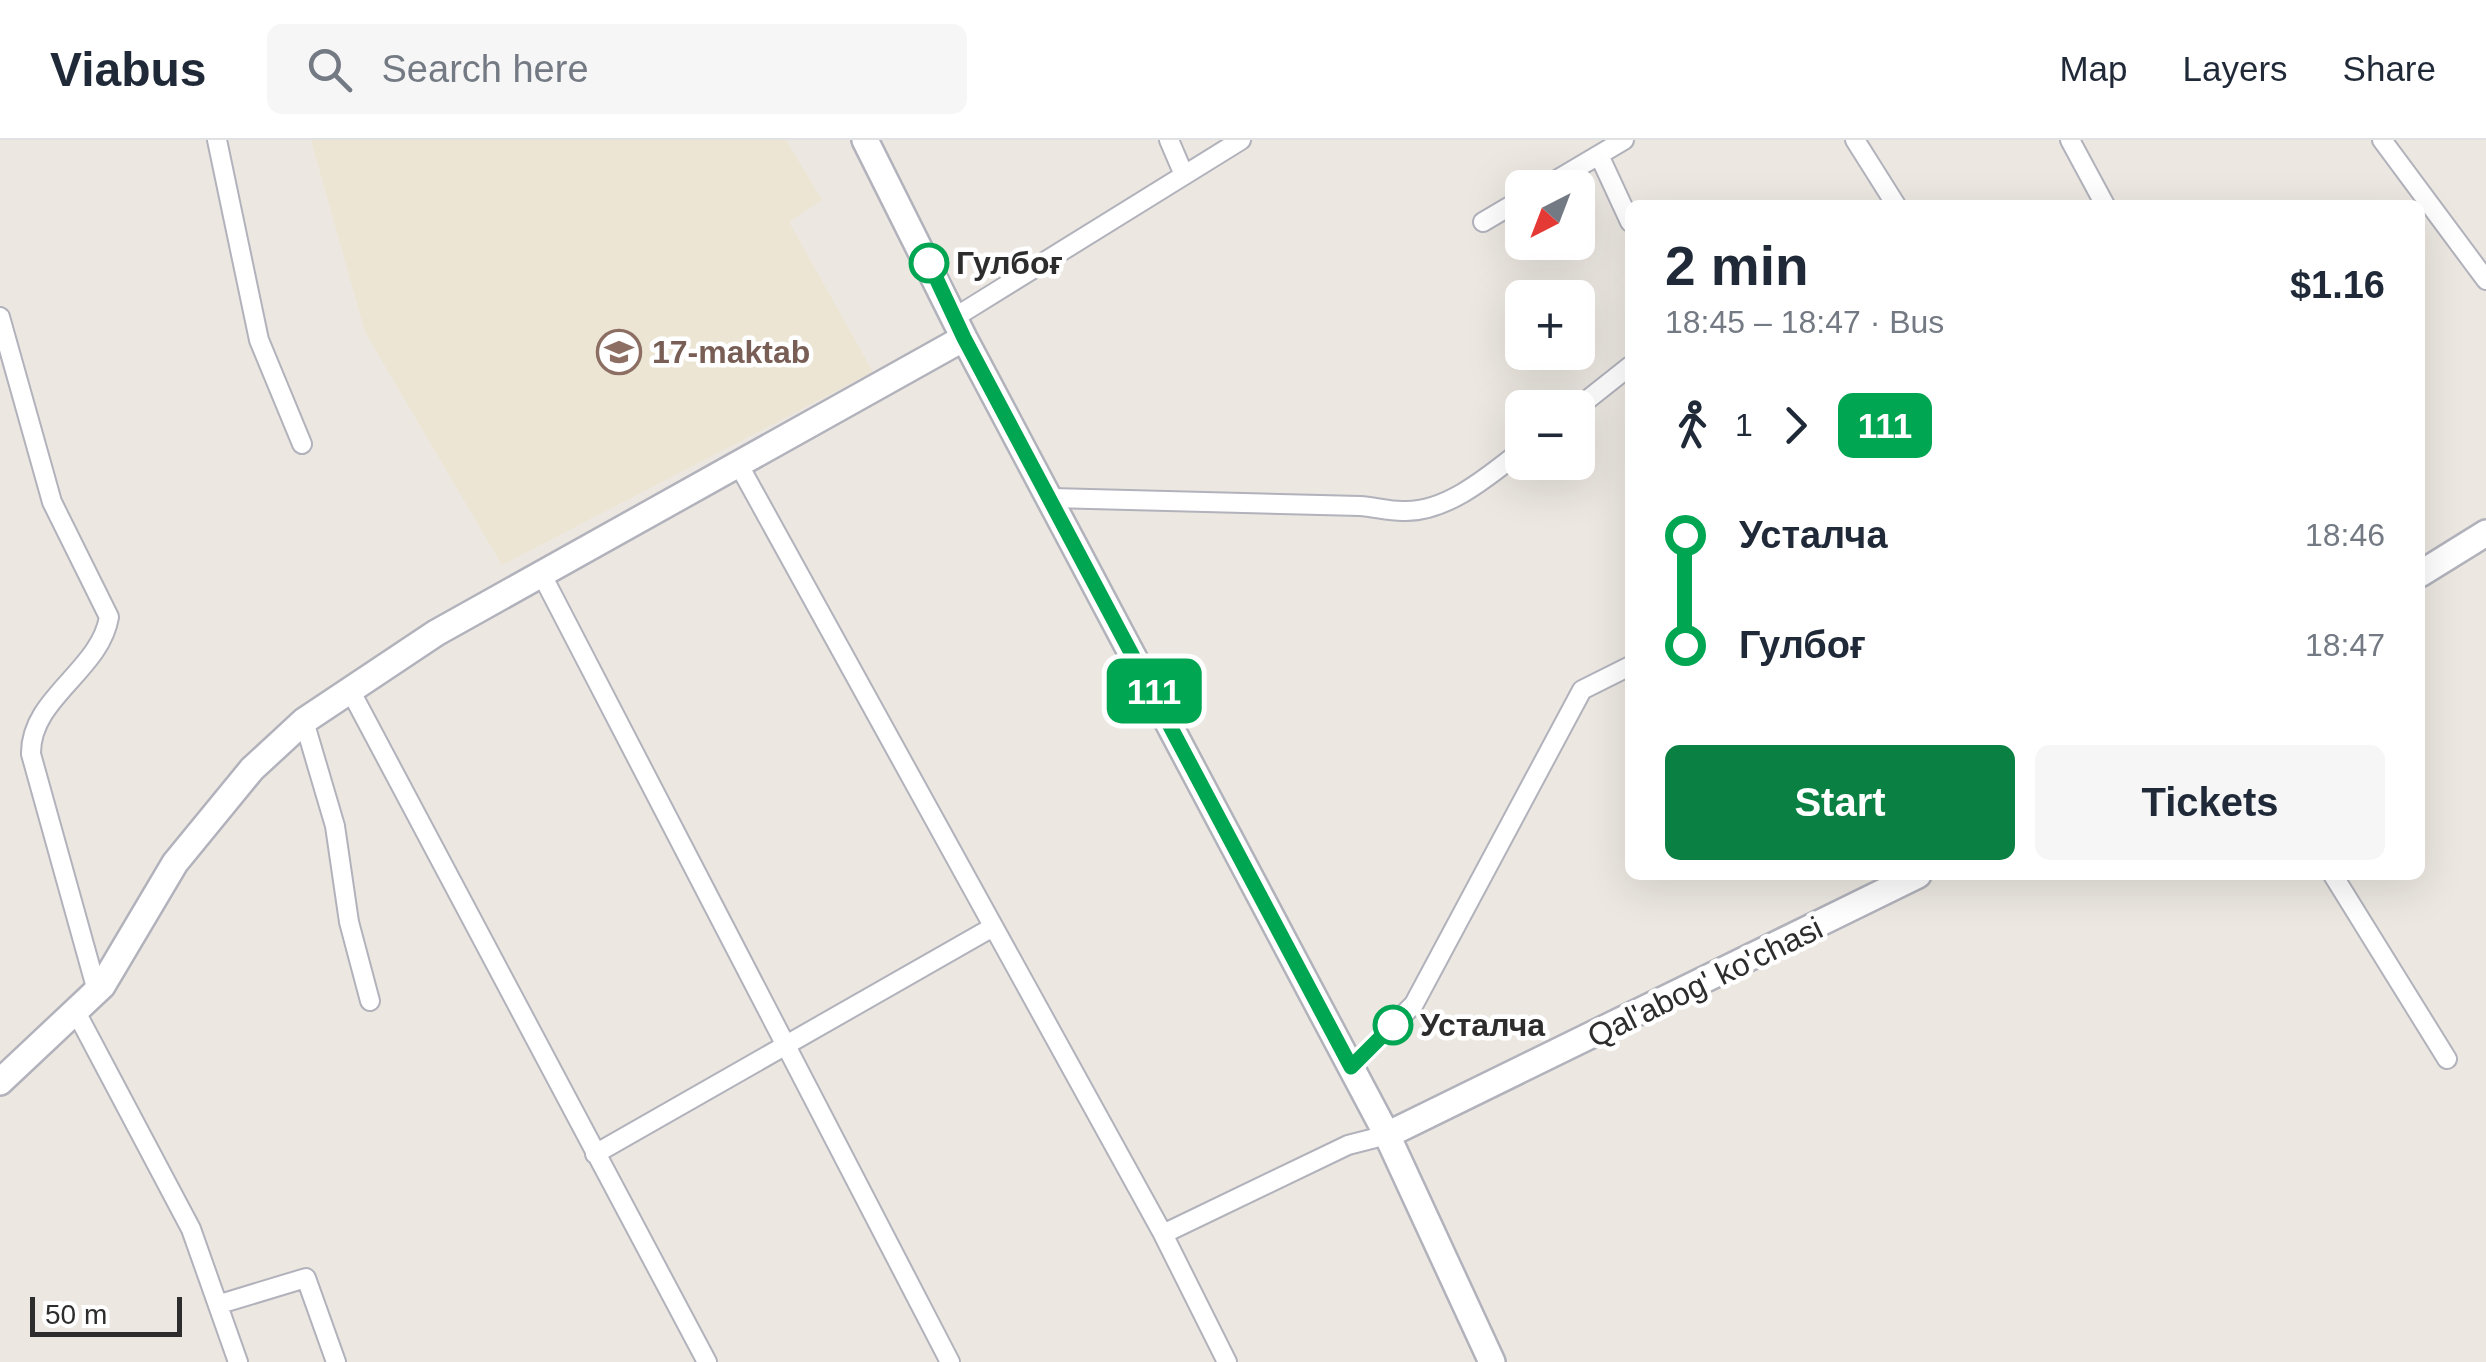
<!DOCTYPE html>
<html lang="en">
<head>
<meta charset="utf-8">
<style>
	body { margin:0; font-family:Arial,sans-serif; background:#f6f6f7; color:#1f2937; height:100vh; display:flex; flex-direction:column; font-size:38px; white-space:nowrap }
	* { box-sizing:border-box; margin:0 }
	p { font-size:32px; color:#747a83 }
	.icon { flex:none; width:55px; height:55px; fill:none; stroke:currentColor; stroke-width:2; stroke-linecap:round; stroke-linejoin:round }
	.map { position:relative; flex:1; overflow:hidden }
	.drawer { position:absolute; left:1625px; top:60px; width:800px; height:680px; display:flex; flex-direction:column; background:#fff; border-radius:15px; box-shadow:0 10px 40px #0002 }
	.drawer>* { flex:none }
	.badge { padding:0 20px; border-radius:15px; font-size:35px; line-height:65px }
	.needle { width:65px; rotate:222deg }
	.buttons { position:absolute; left:1505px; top:30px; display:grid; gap:20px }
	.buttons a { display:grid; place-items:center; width:90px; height:90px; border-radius:15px; background:#fff; box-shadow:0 10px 40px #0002; font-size:50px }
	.scale { position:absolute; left:30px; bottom:25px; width:152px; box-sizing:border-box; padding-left:10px; border:5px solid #2d2d2d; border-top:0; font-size:28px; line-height:35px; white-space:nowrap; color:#2d2d2d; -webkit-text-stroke:8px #fff; paint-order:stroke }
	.map>.badge { position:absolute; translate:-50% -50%; box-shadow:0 0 0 5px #fff }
	.legs { display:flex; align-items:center; gap:15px; height:110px; padding:0 40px; font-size:32px }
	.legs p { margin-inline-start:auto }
	.headline { display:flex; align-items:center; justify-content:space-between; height:170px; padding:0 40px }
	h1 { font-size:55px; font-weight:700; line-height:75px }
	.action { display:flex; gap:20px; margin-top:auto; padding:20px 40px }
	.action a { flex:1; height:115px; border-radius:15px; background:#0b8043; color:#fff; font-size:40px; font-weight:700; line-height:115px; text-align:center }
	.action a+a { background:#f6f6f7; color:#1f2937 }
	ul { padding:0 40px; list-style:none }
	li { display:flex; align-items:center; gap:35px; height:110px; font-size:38px }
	li i { display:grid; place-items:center; width:15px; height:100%; margin:0 12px; background:currentColor }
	li i::after { content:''; width:25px; height:25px; margin:-12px; border:8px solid; border-radius:50%; background:#fff }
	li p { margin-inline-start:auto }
	li:first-child i { background:linear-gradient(#0000 50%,currentColor 0) }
	li:last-child i { background:linear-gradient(currentColor 50%,#0000 0) }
	header { display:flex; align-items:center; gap:60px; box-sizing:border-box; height:140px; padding:0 50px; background:#fff; border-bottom:2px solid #e0e1e3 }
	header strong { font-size:48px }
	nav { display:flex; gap:55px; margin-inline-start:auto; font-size:35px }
	.search { width:700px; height:90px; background:#f6f6f7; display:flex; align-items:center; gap:25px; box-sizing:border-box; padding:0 35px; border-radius:15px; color:#747a83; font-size:38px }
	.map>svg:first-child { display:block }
</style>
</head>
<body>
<header>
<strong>Viabus</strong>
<div class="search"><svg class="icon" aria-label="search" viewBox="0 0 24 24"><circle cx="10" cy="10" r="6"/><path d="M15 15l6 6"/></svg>Search here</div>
<nav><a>Map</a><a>Layers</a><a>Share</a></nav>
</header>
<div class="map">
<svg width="2486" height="1222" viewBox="0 0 2486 1222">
	<rect width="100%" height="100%" fill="#ece8e1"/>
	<!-- education -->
	<path fill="#ece5d3" d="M311 0H786L822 60 789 82 873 232 502 425 365 192Z"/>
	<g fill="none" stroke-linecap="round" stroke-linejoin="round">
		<defs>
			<path id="street" d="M217 0 259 200 302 304
				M1169 0 1184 35
				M1855 0 1896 65
				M2070 0 2105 65
				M2382 0 2486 140
				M1599 15 1630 82
				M1543 48 1624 0
				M1483 82 1522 59
				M957 176 1241 0
				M0 177 52 362 109 477C100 531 30 558 31 614L97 851
				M1577 268 1630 226
				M740 327 1163 1094 1227 1222
				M1052 358 1360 366C1375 367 1391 372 1406 371 1449 371 1491 334 1522 310
				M542 435 950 1222
				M349 548 707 1222
				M304 581 335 686 349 782 370 861
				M2333 735 2447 919
				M75 870 191 1089 238 1222
				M1351 927 1414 864 1582 550 1630 526
				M595 1014 993 787
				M1163 1094 1348 1005 1387 995
				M220 1164 306 1138 336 1222"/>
			<path id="secondary" d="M865 0 964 198 1387 995 1492 1222
				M2420 434 2486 393
				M0 942 102 846 175 723 252 629 304 581 436 493 964 198
				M1387 995 1918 735"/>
		</defs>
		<!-- street casing -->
		<use href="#street" stroke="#b1b2bb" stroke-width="22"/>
		<!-- secondary casing -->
		<use href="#secondary" stroke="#b1b2bb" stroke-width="30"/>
		<!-- street -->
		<use href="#street" stroke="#fff" stroke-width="18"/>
		<!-- secondary -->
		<use href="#secondary" stroke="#fff" stroke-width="25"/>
	</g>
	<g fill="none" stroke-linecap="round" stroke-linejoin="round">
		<defs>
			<path id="line-1" d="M929 123 964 198 1351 927 1393 885"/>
		</defs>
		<!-- line-1 casing -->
		<use href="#line-1" stroke="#fff" stroke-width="22"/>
		<!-- line-1 -->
		<use href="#line-1" stroke="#00a651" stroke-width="15"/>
	</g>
	<!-- icons -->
	<defs>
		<symbol id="school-ring" viewBox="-11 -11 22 22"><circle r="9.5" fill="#fff" stroke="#8d6e63" stroke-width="1.5"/><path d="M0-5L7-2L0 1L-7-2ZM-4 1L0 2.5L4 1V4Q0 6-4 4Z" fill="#8d6e63"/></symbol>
	</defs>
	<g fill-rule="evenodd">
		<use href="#school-ring" x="594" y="187" width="50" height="50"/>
	</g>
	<!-- markers -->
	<g fill="#fff" stroke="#00a651" stroke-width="5">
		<circle cx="929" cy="123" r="18"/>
		<circle cx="1393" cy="885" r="18"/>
	</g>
	<g text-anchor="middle" stroke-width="9" stroke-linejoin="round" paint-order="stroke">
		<!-- stop labels -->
		<g font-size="32" font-weight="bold" fill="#2d2d2d" stroke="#fff" text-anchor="start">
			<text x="956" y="134">Гулбоғ</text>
			<text x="1420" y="896">Усталча</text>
		</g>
		<!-- education labels -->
		<g font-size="32" font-weight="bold" fill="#785e54" stroke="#fff" text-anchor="start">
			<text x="652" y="223">17-maktab</text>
		</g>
		<!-- street labels -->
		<g font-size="32" fill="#2d2d2d" stroke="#fff">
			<text transform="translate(1705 842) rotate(-26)" y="11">Qal'abog' ko'chasi</text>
		</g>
	</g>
</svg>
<div class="buttons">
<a><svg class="needle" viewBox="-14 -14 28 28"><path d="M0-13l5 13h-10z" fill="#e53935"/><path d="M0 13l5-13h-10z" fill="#747a83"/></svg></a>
<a>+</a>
<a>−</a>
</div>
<div class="scale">50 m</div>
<b class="badge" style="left:1154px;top:551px;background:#00a651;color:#fff">111</b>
<section class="drawer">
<div class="headline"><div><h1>2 min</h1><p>18:45 – 18:47 · Bus</p></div><b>$1.16</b></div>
<div class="legs"><svg class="icon" aria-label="walk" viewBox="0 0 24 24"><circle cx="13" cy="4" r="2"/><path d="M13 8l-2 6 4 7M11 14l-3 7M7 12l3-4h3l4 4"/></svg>1<svg class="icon" aria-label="forward" viewBox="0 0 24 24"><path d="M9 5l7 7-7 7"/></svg><b class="badge" style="background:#00a651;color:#fff">111</b></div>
<ul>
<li><i style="color:#00a651"></i><b>Усталча</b><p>18:46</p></li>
<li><i style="color:#00a651"></i><b>Гулбоғ</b><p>18:47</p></li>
</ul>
<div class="action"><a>Start</a><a>Tickets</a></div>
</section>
</div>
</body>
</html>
